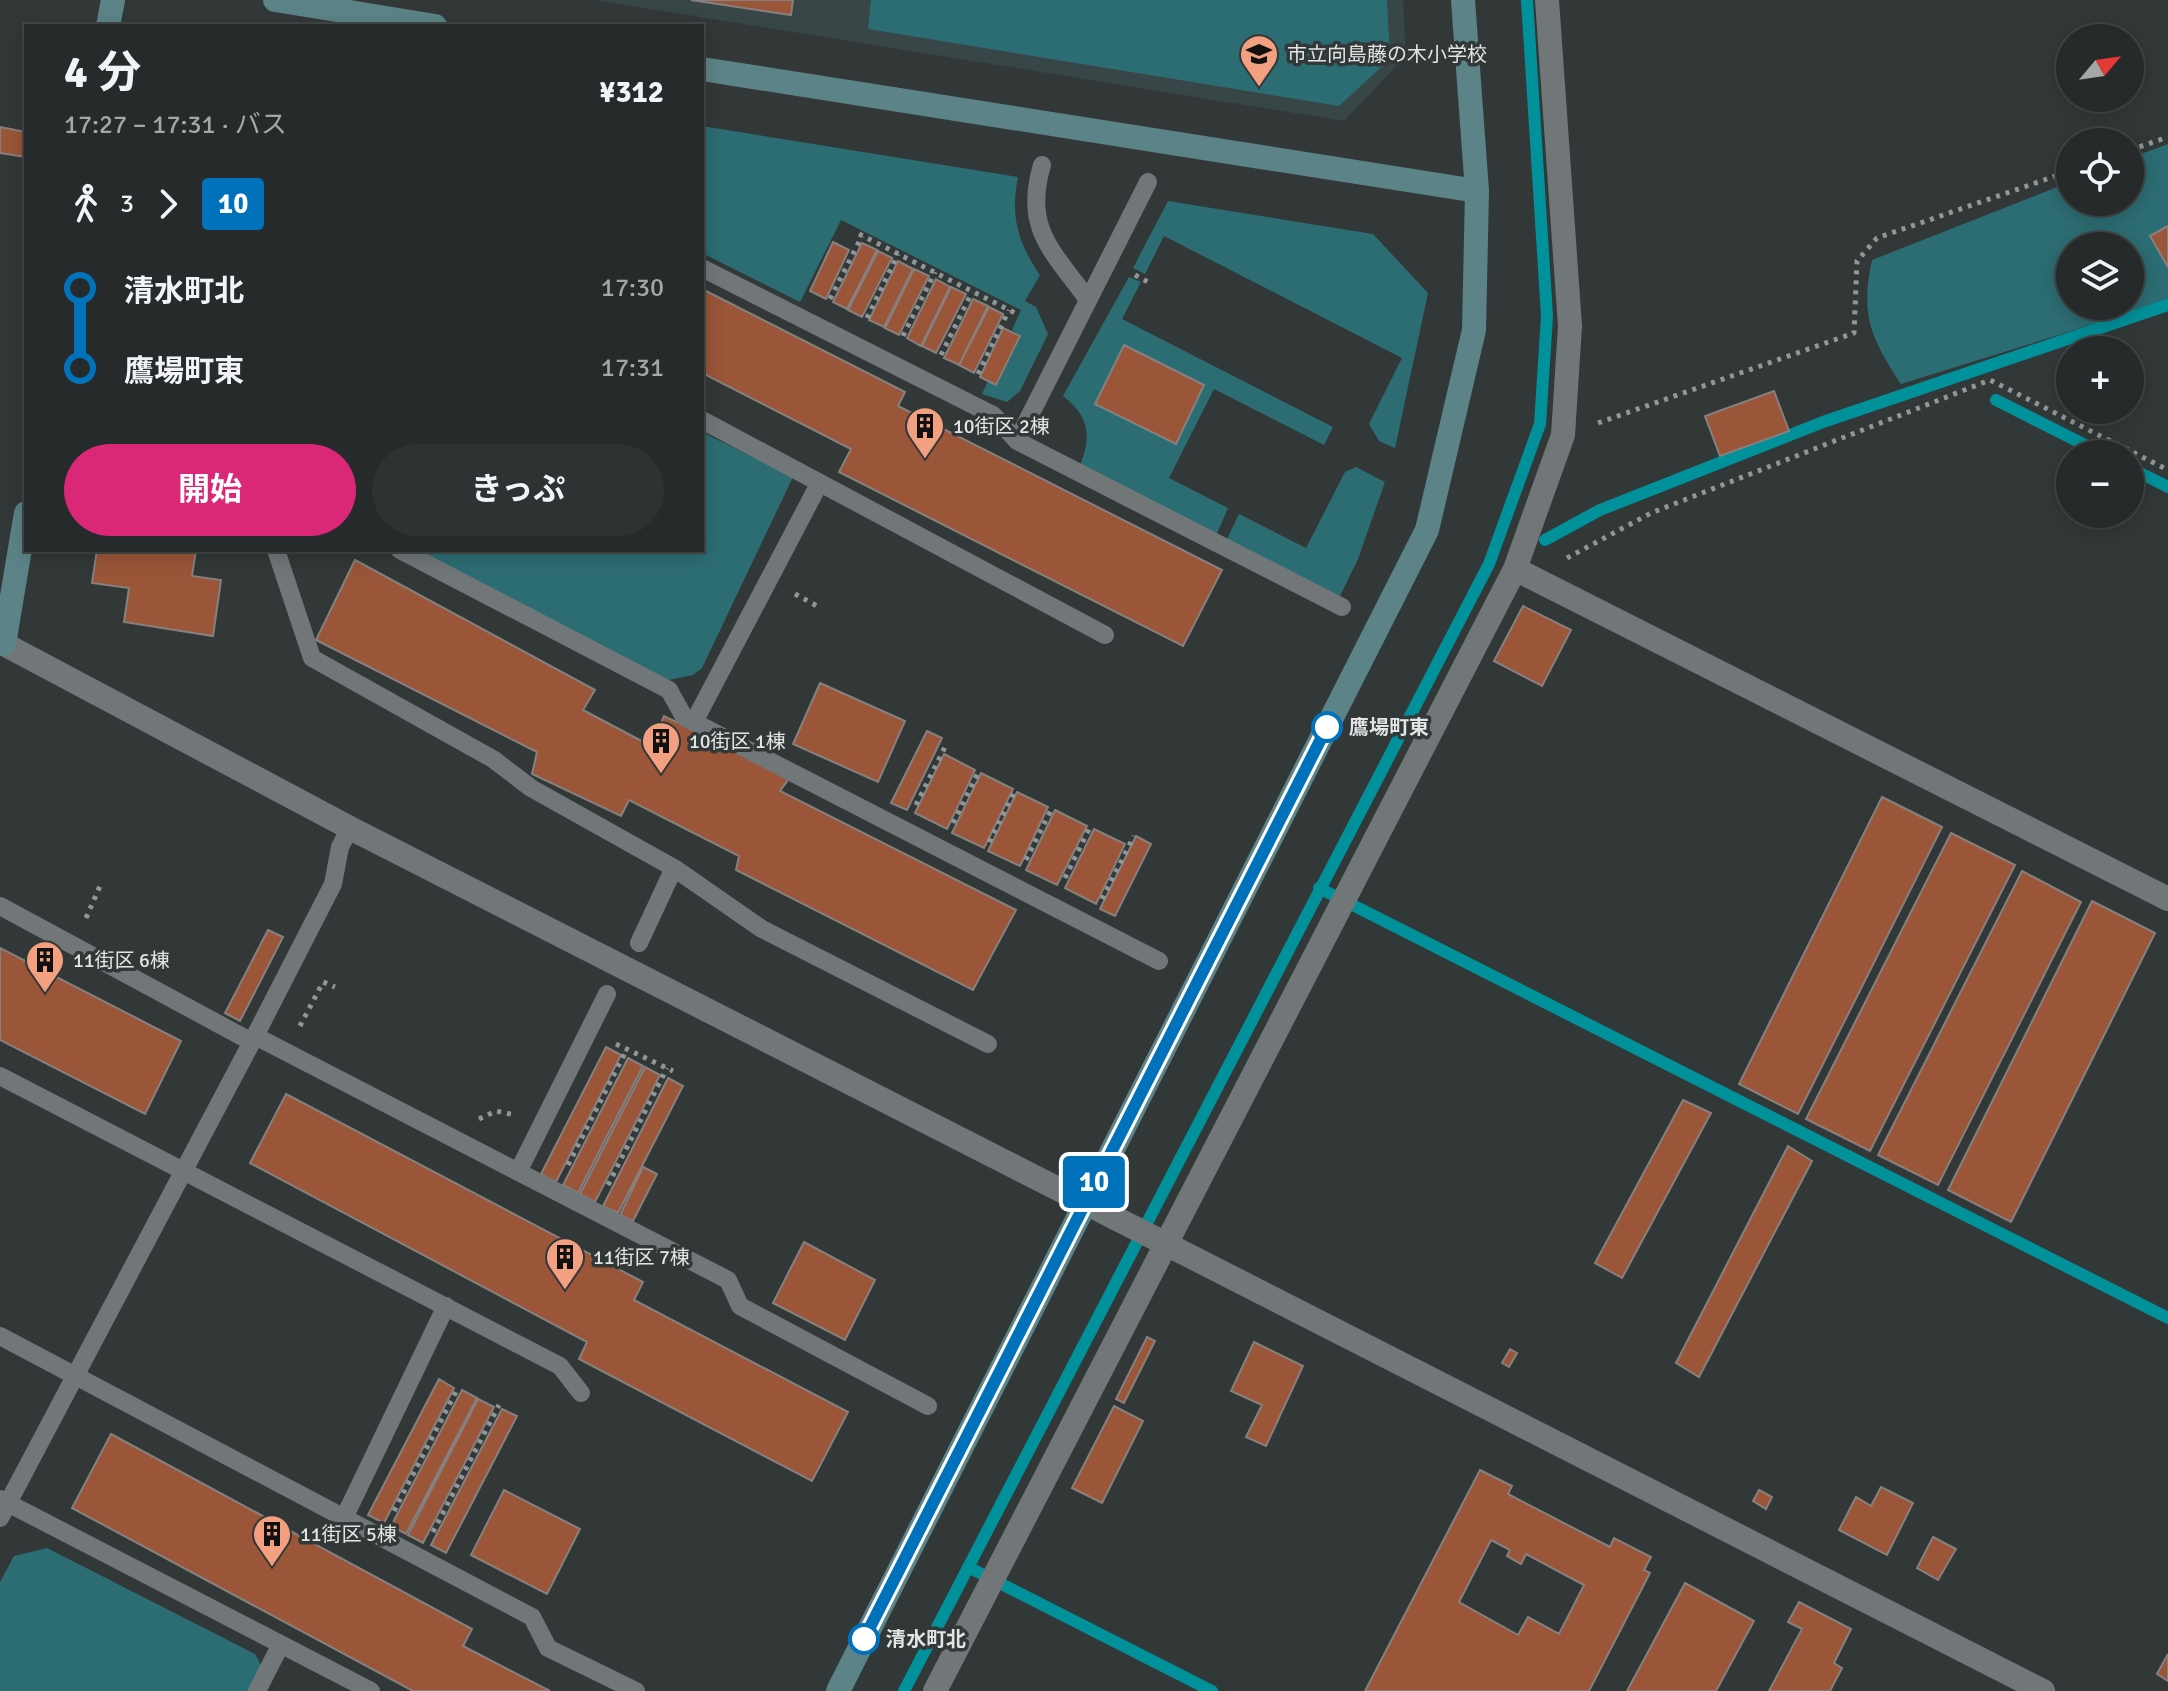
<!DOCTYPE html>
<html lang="ja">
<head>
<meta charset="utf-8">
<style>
	body { margin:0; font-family:Signika,"Noto Sans JP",sans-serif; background:#2e3232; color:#f1f3f6; height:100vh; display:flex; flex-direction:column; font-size:30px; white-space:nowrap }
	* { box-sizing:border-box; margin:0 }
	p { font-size:26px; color:#a4a7a8 }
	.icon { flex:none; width:44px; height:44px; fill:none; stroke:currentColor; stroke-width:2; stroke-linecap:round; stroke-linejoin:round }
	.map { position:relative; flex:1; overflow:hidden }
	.drawer { position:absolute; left:24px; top:24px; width:680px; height:528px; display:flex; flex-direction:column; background:#262a2a; border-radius:0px; box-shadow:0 4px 20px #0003,0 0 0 2px #424647 }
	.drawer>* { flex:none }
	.badge { padding:0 16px; border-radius:6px; font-size:28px; line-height:52px }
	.needle { width:52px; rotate:61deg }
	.controls { position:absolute; left:2056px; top:24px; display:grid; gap:16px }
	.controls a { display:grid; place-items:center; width:88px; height:88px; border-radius:50%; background:#262a2a; box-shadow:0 4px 20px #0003,0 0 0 2px #424647; font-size:40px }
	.map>.badge { position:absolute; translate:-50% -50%; box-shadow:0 0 0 4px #fff }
	.legs { display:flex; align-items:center; gap:12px; height:88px; padding:0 40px; font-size:26px }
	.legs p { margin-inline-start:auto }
	.headline { display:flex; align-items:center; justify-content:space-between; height:136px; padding:0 40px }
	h1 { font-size:44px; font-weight:700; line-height:60px }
	.action { display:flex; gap:16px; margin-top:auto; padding:16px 40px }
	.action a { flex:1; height:92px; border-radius:48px; background:#db2777; color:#fff; font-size:32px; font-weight:700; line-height:92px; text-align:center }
	.action a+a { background:#2e3232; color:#f1f3f6 }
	ul { padding:0 40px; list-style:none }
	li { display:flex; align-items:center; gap:28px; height:80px; font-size:30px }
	li i { display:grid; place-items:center; width:12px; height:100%; margin:0 10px; background:currentColor }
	li i::after { content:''; width:20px; height:20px; margin:-10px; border:6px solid; border-radius:50%; background:#262a2a }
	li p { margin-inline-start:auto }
	li:first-child i { background:linear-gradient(#0000 50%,currentColor 0) }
	li:last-child i { background:linear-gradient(currentColor 50%,#0000 0) }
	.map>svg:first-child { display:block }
</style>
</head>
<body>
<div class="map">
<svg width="2168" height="1691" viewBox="0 0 2168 1691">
	<rect width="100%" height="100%" fill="#323838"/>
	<!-- built -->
	<path fill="#394648" d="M595 0H1403L1406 56 1344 121Z"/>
	<!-- green -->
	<path fill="#2c6d73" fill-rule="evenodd" d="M871 0H1387L1390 59 1339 106 868 29Z
		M702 126 1018 177C1010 216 1018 243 1040 275L1025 301 1036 307 1048 334 1020 391 1007 402 982 394 988 381 997 385 1021 336 1012 330 1021 310 841 220 800 302 702 253Z
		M2168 144V301L1901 384C1871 338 1860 316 1872 260L2070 182V202H2130V158ZM2070 246H2130V306H2070Z
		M1168 201 1373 234 1428 293 1395 448 1379 441 1369 424 1402 358 1164 236 1145 274 1133 268Z
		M1129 277 1141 282 1122 319 1333 427 1324 445 1214 389 1169 478 1228 508 1216 536 1080 465C1092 436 1089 416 1063 396Z
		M702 432 793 477 702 668 693 675 668 680 415 550H702Z
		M1356 467 1385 482 1358 559 1340 596 1226 541 1239 514 1306 548 1345 472Z
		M47 1548 255 1654 262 1667 249 1691H0V1582L14 1556Z"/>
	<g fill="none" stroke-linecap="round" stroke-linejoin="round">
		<!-- stream -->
		<path stroke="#01919b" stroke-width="12" d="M1996 400 2103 454
			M2130 468 2168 487
			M1545 540 1600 510 1823 422 2168 305
			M1319 888 2168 1318
			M968 1567 1212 1691
			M904 1691 1489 564 1540 424 1547 316 1527 0"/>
	</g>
	<!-- building -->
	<path fill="#9b5538" stroke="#86817e" stroke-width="2" fill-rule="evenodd" d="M691 0H793L791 15Z
		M0 127 26 132V157L0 153Z
		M2168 226V267L2150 236Z
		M833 242 849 250 826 299 810 291Z
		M862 243 877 250 847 309 833 302Z
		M878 251 892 258 862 317 848 310Z
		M898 261 913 269 884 327 869 320Z
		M914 269 929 276 899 335 885 328Z
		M936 279 950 287 921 346 907 338Z
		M951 287 966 294 936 353 922 346Z
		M702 289 905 392 898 406 1222 570 1183 646 839 472 851 449 702 373Z
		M973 299 988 306 959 365 944 358Z
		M989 307 1003 314 974 373 959 365Z
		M1003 328 1020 336 996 385 980 377Z
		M1124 345 1204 385 1176 444 1095 404Z
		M1774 391 1789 431 1720 456 1705 416Z
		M97 550H196L192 576 221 580 213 636 124 622 129 588 92 583Z
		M355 560 595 690 583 710 651 746 664 716 791 776 780 791 1016 910 973 990 736 870 739 856 629 800 621 816 532 774 537 752 316 640Z
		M1523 606 1571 630 1542 686 1494 661Z
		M820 683 905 721 878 782 793 744Z
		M927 731 942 738 907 810 891 803Z
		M944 754 975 770 947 829 915 813Z
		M981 773 1013 789 984 848 952 833Z
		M1017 792 1048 807 1020 866 988 851Z
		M1882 797 1942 827 1798 1114 1739 1084Z
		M1055 810 1087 826 1057 885 1026 870Z
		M1094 829 1125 844 1096 904 1065 888Z
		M1951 833 2015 865 1870 1151 1806 1119Z
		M1136 836 1151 844 1115 916 1100 909Z
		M2022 871 2081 902 1938 1185 1878 1155Z
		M2092 901 2155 933 2011 1222 1948 1190Z
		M268 930 283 937 240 1021 225 1013Z
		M0 948 181 1041 145 1114 0 1040Z
		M606 1047 621 1055 556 1182 541 1174Z
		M628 1058 643 1066 578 1193 563 1185Z
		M645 1067 660 1075 595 1202 580 1194Z
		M668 1078 683 1086 618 1213 603 1206Z
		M286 1094 643 1282 634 1300 848 1412 812 1481 579 1359 587 1342 250 1163Z
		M1683 1100 1711 1113 1622 1278 1595 1263Z
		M1788 1146 1812 1161 1699 1377 1676 1363Z
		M643 1167 657 1174 633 1221 620 1215Z
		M804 1242 875 1280 845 1340 773 1303Z
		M1147 1337 1155 1341 1124 1403 1116 1399Z
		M1254 1342 1303 1366 1266 1446 1246 1437 1262 1405 1231 1391Z
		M1510 1349 1517 1353 1509 1367 1502 1363Z
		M439 1379 454 1388 384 1523 368 1515Z
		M462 1390 477 1398 406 1534 391 1526Z
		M478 1399 494 1407 423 1543 408 1535Z
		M1114 1406 1143 1421 1102 1503 1072 1488Z
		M502 1409 517 1416 446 1553 431 1545Z
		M111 1434 472 1629 463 1646 550 1691H413L72 1508Z
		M1480 1470 1512 1486 1508 1494 1610 1547 1614 1538 1651 1557 1644 1570 1650 1573 1589 1691H1365ZM1491 1540 1510 1550 1507 1556 1521 1564 1526 1554 1584 1585 1559 1634 1528 1617 1518 1635 1459 1602Z
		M1881 1487 1913 1503 1887 1555 1839 1530 1856 1497 1871 1506Z
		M504 1490 580 1529 547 1594 471 1555Z
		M1759 1490 1772 1497 1766 1509 1753 1501Z
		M1933 1537 1956 1549 1938 1580 1917 1568Z
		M1685 1583 1754 1621 1716 1691H1627Z
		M1799 1602 1851 1629 1834 1663 1842 1668 1830 1691H1769L1802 1629 1788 1622Z
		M2168 1654V1681L2157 1674Z"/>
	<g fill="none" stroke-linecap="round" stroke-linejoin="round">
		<!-- path -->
		<path stroke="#919696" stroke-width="5" stroke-dasharray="4 6" stroke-linecap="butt" d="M2130 150 2168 137
			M859 234 1015 313
			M1135 275 1148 282
			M830 299 862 236
			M867 318 898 254
			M903 336 935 272
			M941 355 972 292
			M978 374 1009 310
			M1598 423 1854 333 1857 261 1877 238 2070 171
			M1567 558 1651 513 1990 380 2168 470
			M795 594 819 607
			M916 805 946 745
			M953 823 979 771
			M989 842 1016 789
			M1026 860 1052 808
			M1065 878 1091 825
			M1102 899 1134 836
			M86 918 100 886
			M300 1026 323 982 335 987
			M616 1044 673 1071
			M479 1119 496 1111 515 1115
			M568 1165 627 1049
			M608 1185 667 1068
			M394 1511 458 1388
			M433 1532 499 1405"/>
		<!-- lane -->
		<path stroke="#717778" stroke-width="18" d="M1042 165C1023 229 1053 251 1088 300
			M702 268 993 415 1017 441 1342 607
			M702 420 1105 635
			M1017 441 1148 182
			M276 550 312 658 493 759 531 788 674 868 762 929 988 1044
			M400 550 669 690 684 717 1159 961
			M694 722 819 484
			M0 906 252 1042
			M639 943 674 868
			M255 1036 728 1280 740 1306 928 1406
			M0 1076 560 1366 581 1393
			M518 1172 607 994
			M0 1336 532 1617 548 1648 636 1691
			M0 1499 371 1691
			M0 1518 255 1036 333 884 340 847 350 828
			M344 1518 446 1306
			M257 1691 280 1646"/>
		<!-- street -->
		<path stroke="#717778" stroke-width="24" d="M1515 569 2168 899
			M4 644 350 828 2043 1691
			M935 1691 1515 569 1563 435 1570 326 1547 0"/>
		<!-- secondary -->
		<path stroke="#5c8488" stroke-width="24" d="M275 0 435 26
			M108 26 113 0
			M702 69 1477 191
			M4 644 26 513
			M838 1691 1427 530 1474 330 1477 191 1463 0"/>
	</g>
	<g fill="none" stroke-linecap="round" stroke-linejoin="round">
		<defs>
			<path id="line-1" d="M864 1639 1327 727"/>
		</defs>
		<!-- line-1 casing -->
		<use href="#line-1" stroke="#fff" stroke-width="18"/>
		<!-- line-1 -->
		<use href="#line-1" stroke="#0072bc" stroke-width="12"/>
	</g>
	<!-- icons -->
	<defs>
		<symbol id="school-pin" viewBox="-11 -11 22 30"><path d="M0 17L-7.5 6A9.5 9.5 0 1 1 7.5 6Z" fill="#f2a07f" stroke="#323838"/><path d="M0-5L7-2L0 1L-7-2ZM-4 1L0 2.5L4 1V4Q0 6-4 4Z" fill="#111"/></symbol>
		<symbol id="building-pin" viewBox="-11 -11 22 30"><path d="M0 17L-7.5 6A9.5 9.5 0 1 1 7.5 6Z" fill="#f2a07f" stroke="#323838"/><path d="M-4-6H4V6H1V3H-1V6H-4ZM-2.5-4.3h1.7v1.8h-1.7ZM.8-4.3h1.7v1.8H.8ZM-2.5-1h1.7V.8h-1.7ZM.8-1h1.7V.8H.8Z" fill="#111"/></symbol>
	</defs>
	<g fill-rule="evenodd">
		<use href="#school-pin" x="1237" y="32" width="44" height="60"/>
		<use href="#building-pin" x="903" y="404" width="44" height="60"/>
		<use href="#building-pin" x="639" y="719" width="44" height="60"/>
		<use href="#building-pin" x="23" y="938" width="44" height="60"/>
		<use href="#building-pin" x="543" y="1235" width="44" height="60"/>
		<use href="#building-pin" x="250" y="1512" width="44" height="60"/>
	</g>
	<!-- markers -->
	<g fill="#fff" stroke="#0072bc" stroke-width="4">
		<circle cx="1327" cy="727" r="14"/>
		<circle cx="864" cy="1639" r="14"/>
	</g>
	<g text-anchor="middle" stroke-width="7" stroke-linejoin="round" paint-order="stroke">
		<!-- poi labels -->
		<g font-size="20" fill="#e2e5e6" stroke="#323838" text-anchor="start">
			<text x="1287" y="61">市立向島藤の木小学校</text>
			<text x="953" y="433">10街区 2棟</text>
			<text x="689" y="748">10街区 1棟</text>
			<text x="73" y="967">11街区 6棟</text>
			<text x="593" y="1264">11街区 7棟</text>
			<text x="300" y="1541">11街区 5棟</text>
		</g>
		<!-- stop labels -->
		<g font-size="20" font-weight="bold" fill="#e2e5e6" stroke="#323838" text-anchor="start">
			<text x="1349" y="734">鷹場町東</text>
			<text x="886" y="1646">清水町北</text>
		</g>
	</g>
</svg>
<div class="controls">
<a><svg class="needle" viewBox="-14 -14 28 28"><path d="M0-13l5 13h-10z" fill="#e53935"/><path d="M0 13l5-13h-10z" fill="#a4a7a8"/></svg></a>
<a><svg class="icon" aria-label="locate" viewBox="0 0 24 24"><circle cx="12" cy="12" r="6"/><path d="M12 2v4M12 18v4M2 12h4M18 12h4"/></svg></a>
<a><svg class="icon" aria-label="layers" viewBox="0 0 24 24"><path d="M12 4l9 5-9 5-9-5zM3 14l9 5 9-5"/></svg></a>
<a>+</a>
<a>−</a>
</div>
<b class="badge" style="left:1094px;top:1182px;background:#0072bc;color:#fff">10</b>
<section class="drawer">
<div class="headline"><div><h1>4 分</h1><p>17:27 – 17:31 · バス</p></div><b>¥312</b></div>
<div class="legs"><svg class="icon" aria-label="walk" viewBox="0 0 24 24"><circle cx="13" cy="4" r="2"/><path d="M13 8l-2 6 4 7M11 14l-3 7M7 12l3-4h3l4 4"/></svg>3<svg class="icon" aria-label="forward" viewBox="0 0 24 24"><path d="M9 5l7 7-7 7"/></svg><b class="badge" style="background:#0072bc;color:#fff">10</b></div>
<ul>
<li><i style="color:#0072bc"></i><b>清水町北</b><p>17:30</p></li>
<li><i style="color:#0072bc"></i><b>鷹場町東</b><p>17:31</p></li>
</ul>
<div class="action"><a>開始</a><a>きっぷ</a></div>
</section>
</div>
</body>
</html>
